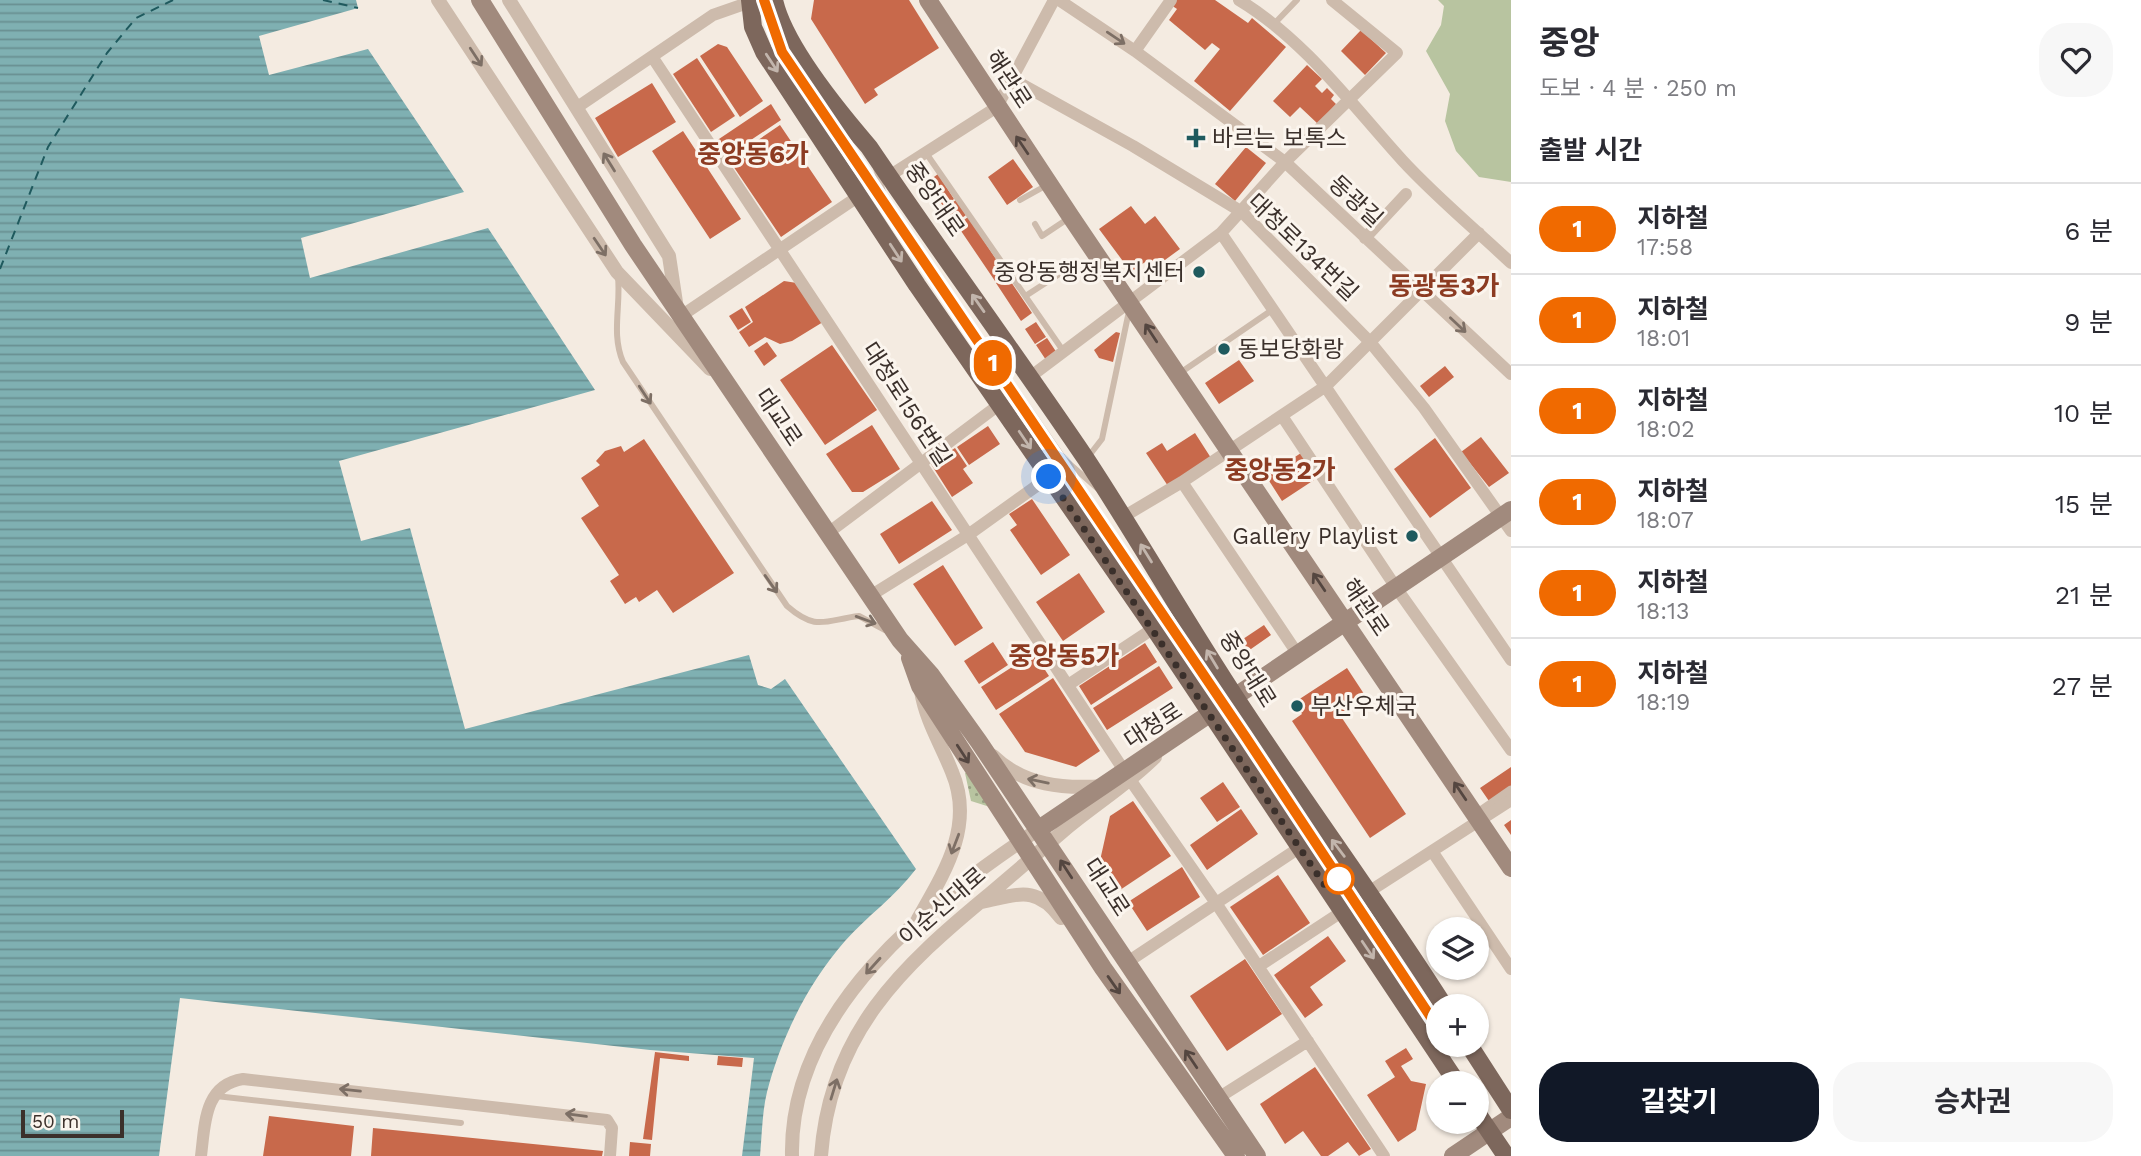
<!DOCTYPE html>
<html lang="ko">
<head>
<meta charset="utf-8">
<style>
	body { margin:0; font-family:"Work Sans","Noto Sans KR",sans-serif; background:#f7f7f7; color:#2b2b33; height:100vh; display:flex; flex-direction:column; font-size:26px; white-space:nowrap }
	* { box-sizing:border-box; margin:0 }
	p { font-size:23px; color:#7c7c81 }
	.icon { flex:none; width:38px; height:38px; fill:none; stroke:currentColor; stroke-width:2; stroke-linecap:round; stroke-linejoin:round }
	.map { position:relative; flex:1; overflow:hidden }
	.side { display:flex; flex-direction:column; background:#fff; width:630px }
	.side>* { flex:none }
	.badge { padding:0 14px; border-radius:23px; font-size:24px; line-height:46px }
	.tools { position:absolute; left:1426px; top:917px; display:grid; gap:14px }
	.tools a { display:grid; place-items:center; width:63px; height:63px; border-radius:50%; background:#fff; box-shadow:0 2px 5px #0004; font-size:35px }
	.scale { position:absolute; left:21px; bottom:18px; width:103px; box-sizing:border-box; padding-left:7px; border:4px solid #3b302b; border-top:0; font-size:19px; line-height:24px; white-space:nowrap; color:#3b302b; -webkit-text-stroke:5px #fbf5ee; paint-order:stroke }
	.you { position:absolute; width:35px; height:35px; margin:-18px; border:5px solid #fff; border-radius:50%; background:#1a73e8; box-shadow:0 0 0 10px #1a73e833 }
	.map>.badge { position:absolute; translate:-50% -50%; box-shadow:0 0 0 4px #fff }
	h2 { padding:0 28px; font-size:26px; line-height:63px }
	.round { display:grid; place-items:center; flex:none; width:74px; height:74px; border-radius:28px; background:#f7f7f7 }
	.head { display:flex; align-items:center; justify-content:space-between; height:119px; padding:0 28px }
	h1 { font-size:33px; font-weight:700; line-height:52px }
	.primary-button { display:flex; gap:14px; margin-top:auto; padding:14px 28px }
	.primary-button a { flex:1; height:80px; border-radius:28px; background:#111827; color:#fff; font-size:28px; font-weight:700; line-height:80px; text-align:center }
	.primary-button a+a { background:#f7f7f7; color:#2b2b33 }
	ul { padding:0; list-style:none }
	li { display:flex; align-items:center; gap:21px; height:91px; padding:0 28px; border-top:2px solid #e1e1e2 }
	li div { flex:1 }
	li b { display:block; font-size:26px }
	li em { font-style:normal }
	li .badge { min-width:77px; font-weight:700; text-align:center }
	main { display:flex; flex:1; min-height:0 }
	.map>svg:first-child { display:block }
</style>
</head>
<body>
<main>
<div class="map">
<svg width="1511" height="1156" viewBox="0 0 1511 1156">
	<defs>
		<pattern id="grass-dots" width="8" height="8" patternUnits="userSpaceOnUse" patternTransform="scale(1.75)"><rect width="8" height="8" fill="#b8c4a0"/><path d="M2 2h.1M6 6h.1" fill="none" stroke="#97a083" stroke-width="1.8" stroke-linecap="round"/></pattern>
		<pattern id="water-rules" width="6" height="5" patternUnits="userSpaceOnUse" patternTransform="scale(1.75)"><rect width="6" height="5" fill="#7fb0b2"/><path d="M0 2.5h6" fill="none" stroke="#699091"/></pattern>
	</defs>
	<rect width="100%" height="100%" fill="#f4ebe1"/>
	<!-- grass -->
	<path fill="url(#grass-dots)" d="M969 772 990 807 971 801 965 773Z"/>
	<!-- green -->
	<path fill="#b8c4a0" d="M1438 0H1511V182L1479 177 1456 151 1445 121 1450 94 1426 51 1441 25 1444 6Z"/>
	<!-- water -->
	<path fill="url(#water-rules)" d="M0 0H356L358 8 259 36 269 75 368 49 464 192 301 238 310 278 488 228 595 390 339 461 361 541 410 528 465 729 749 655 758 685 771 689 785 679 916 869C895 897 867 916 845 941 808 983 781 1038 767 1092 762 1113 762 1135 760 1156H742L754 1058 650 1050 180 998 159 1156H0Z"/>
	<g fill="none" stroke-linecap="round" stroke-linejoin="round">
		<!-- ferry -->
		<path stroke="#1f5a5e" stroke-width="2" stroke-dasharray="9 7" stroke-linecap="butt" d="M323 0 358 8
			M0 269 48 147 107 53 136 18 173 0"/>
	</g>
	<!-- building -->
	<path fill="#c8694b" d="M814 0H909L939 48 874 89 878 95 865 104 811 19Z
		M1175 0H1215L1248 23 1252 18 1286 47 1230 111 1194 81 1220 49 1212 43 1205 50 1169 20 1177 9 1171 5Z
		M1361 30 1386 53 1365 75 1341 51Z
		M718 44 727 47 763 101 740 117 700 56Z
		M697 58 735 116 711 132 673 74Z
		M1307 65 1322 79 1315 86 1322 93 1327 88 1334 95 1331 99 1336 104 1318 124 1300 107 1290 117 1273 101Z
		M652 83 676 122 618 157 595 118Z
		M771 104 781 120 727 156 716 141Z
		M780 125 832 202 781 237 729 160Z
		M683 131 741 219 710 239 652 151Z
		M1246 147 1266 163 1235 201 1215 184Z
		M1013 159 1033 187 1007 205 988 177Z
		M938 174 954 199 943 206 927 182Z
		M956 200 966 215 955 223 945 208Z
		M1131 206 1145 224 1155 216 1180 249 1154 268 1148 260 1131 272 1099 229Z
		M968 217 1006 274 995 281 957 225Z
		M1007 276 1032 313 1021 321 996 283Z
		M784 281 797 283 823 322 792 341 780 344 765 337 749 347 739 332 753 322 745 307Z
		M742 308 751 322 738 330 729 316Z
		M1036 322 1046 337 1035 344 1025 329Z
		M1116 332 1120 333 1113 362 1099 358 1094 350Z
		M1047 338 1057 353 1046 360 1036 345Z
		M767 342 777 356 764 366 754 351Z
		M832 345 877 410 825 445 780 380Z
		M1239 360 1254 381 1219 404 1205 383Z
		M1445 366 1454 377 1429 397 1420 386Z
		M872 425 900 469 863 492H852L826 454Z
		M988 426 1000 444 969 465 957 447Z
		M1195 433 1211 458 1168 486 1146 453 1162 443 1167 451Z
		M1481 437 1509 473 1489 487 1461 452Z
		M1435 438 1471 488 1430 518 1394 469Z
		M644 439 734 573 673 613 657 590 639 602 636 597 625 604 610 581 619 575 581 518 599 506 581 478 600 465 596 461 605 451 621 446 624 452Z
		M955 448 967 466 963 469 973 483 952 497 931 464Z
		M1301 453 1317 478 1282 501 1266 476Z
		M1032 499 1070 555 1041 575 1010 530 1017 525 1009 514Z
		M932 501 952 530 899 564 880 534Z
		M943 565 983 628 955 646 913 584Z
		M1079 573 1105 612 1063 641 1036 602Z
		M1264 625 1271 635 1241 656 1234 645Z
		M993 642 1008 665 979 684 964 661Z
		M1145 643 1157 662 1091 705 1079 686Z
		M1034 653 1049 676 996 710 981 687Z
		M1159 666 1173 688 1107 730 1093 708Z
		M1347 668 1368 700 1342 718 1406 814 1370 838 1292 721 1302 714 1295 702Z
		M1053 678 1100 751 1076 767 1025 752 999 714Z
		M1511 767V786L1489 801 1480 788Z
		M1223 782 1240 807 1217 822 1200 798Z
		M1133 801 1171 856 1117 892 1099 865 1110 816Z
		M1241 809 1258 834 1207 870 1190 845Z
		M1511 820V835L1504 825Z
		M1182 867 1200 897 1147 931 1128 902Z
		M1278 875 1310 923 1263 955 1230 907Z
		M1328 936 1346 961 1310 987 1323 1005 1305 1018 1274 975Z
		M1245 959 1282 1014 1227 1051 1190 996Z
		M1406 1048 1413 1059 1401 1066 1411 1081 1426 1084 1416 1130 1398 1142 1367 1095 1395 1077 1385 1061Z
		M655 1052 689 1056V1061L660 1058 652 1140 643 1139Z
		M718 1056 743 1058 742 1067 717 1065Z
		M1315 1067 1371 1149 1359 1156 1348 1142 1328 1156H1321L1303 1131 1285 1144 1260 1104Z
		M269 1116 354 1126 351 1156H263Z
		M373 1128 603 1151 602 1156H371Z
		M630 1142 651 1144 650 1156H629Z"/>
	<g fill="none" stroke-linecap="round" stroke-linejoin="round">
		<!-- service -->
		<path stroke="#cdbbac" stroke-width="6" d="M1274 24 1297 0
			M926 153 1064 352
			M876 168 885 199 1064 459 1097 488
			M853 175 884 198
			M1020 200 1047 185
			M1035 224 1042 236 1069 218
			M618 277C621 306 611 334 623 362L787 606C817 632 825 620 859 616L885 630
			M1027 295 1067 269
			M1180 373 1272 310
			M1088 457 1102 439 1129 311
			M1064 461 1079 507
			M216 1096 461 1123"/>
		<!-- pedestrian -->
		<path stroke="#cdbbac" stroke-width="9" d="M1475 815 1511 790"/>
		<!-- minor -->
		<path stroke="#cdbbac" stroke-width="12" d="M1059 0 1135 51 1285 162 1511 374
			M1239 0C1304 39 1352 105 1402 160 1436 197 1475 229 1511 263
			M1135 51 1171 0
			M653 58 1125 772
			M1012 79 1133 146 1242 212 1370 342 1424 408 1511 531
			M576 108 713 15 750 2
			M889 176 997 107 1054 0
			M1221 233 1511 660
			M1365 238 1406 194
			M681 316 859 196
			M1030 377 1221 233 1285 162 1397 53 1332 0
			M1282 416 1397 589 1511 750
			M1182 482 1299 656
			M1123 517 1182 482 1326 386 1479 233
			M828 533 1000 404
			M870 596 968 535 1049 477
			M1068 685 1154 628
			M1131 781 1216 903 1384 1156
			M1432 851 1511 969
			M1370 891 1511 800
			M1126 963 1299 848
			M1259 966 1343 911
			M1218 1098 1308 1041
			M201 1156C205 1124 204 1085 243 1079L607 1120 612 1128 610 1156"/>
		<!-- tertiary -->
		<path stroke="#cdbbac" stroke-width="14" d="M438 0 617 272 710 369
			M509 0 669 256 677 309
			M993 756C1024 786 1064 789 1104 786
			M981 902C1018 895 1036 884 1061 918
			M918 919C944 873 975 826 952 772 941 744 926 721 921 691
			M792 1156C789 1010 929 902 1039 829
			M821 1156C830 1033 901 967 991 893 1017 871 1042 849 1068 827 1097 803 1128 784 1155 757"/>
		<!-- secondary -->
		<path stroke="#a18a7d" stroke-width="18" d="M480 0 633 245 900 640 931 675 979 742 1257 1156
			M928 0 1071 217 1511 868
			M910 658 920 686 1103 968 1236 1156
			M1039 829 1511 510
			M1453 1156 1511 1117"/>
		<!-- primary -->
		<path stroke="#7d675c" stroke-width="18" d="M750 0 753 27 764 52 917 285 1154 628 1457 1083
			M774 0C784 46 838 111 869 147 940 252 1015 354 1086 459 1138 538 1185 621 1237 700 1305 804 1378 902 1444 1006
			M1469 1045 1511 1110
			M1477 1113 1506 1156"/>
	</g>
	<!-- one-way arrows -->
	<defs><path id="oneway-shaft" d="M-6 0H5M1.5-3L5.5 0L1.5 3" fill="none" stroke-width="1.6" stroke-linecap="round" stroke-linejoin="round" transform="scale(1.75)"/></defs>
	<g stroke="#7d6f65">
		<use href="#oneway-shaft" transform="translate(1116 38) rotate(34)"/>
		<use href="#oneway-shaft" transform="translate(476 57) rotate(57)"/>
		<use href="#oneway-shaft" transform="translate(609 162) rotate(-122)"/>
		<use href="#oneway-shaft" transform="translate(600 247) rotate(56)"/>
		<use href="#oneway-shaft" transform="translate(1458 325) rotate(43)"/>
		<use href="#oneway-shaft" transform="translate(645 395) rotate(57)"/>
		<use href="#oneway-shaft" transform="translate(771 584) rotate(55)"/>
		<use href="#oneway-shaft" transform="translate(866 620) rotate(20)"/>
		<use href="#oneway-shaft" transform="translate(1038 781) rotate(-168)"/>
		<use href="#oneway-shaft" transform="translate(955 844) rotate(111)"/>
		<use href="#oneway-shaft" transform="translate(873 966) rotate(132)"/>
		<use href="#oneway-shaft" transform="translate(834 1089) rotate(-73)"/>
		<use href="#oneway-shaft" transform="translate(350 1090) rotate(-174)"/>
		<use href="#oneway-shaft" transform="translate(576 1115) rotate(-172)"/>
	</g>
	<g stroke="#c2b5ac">
		<use href="#oneway-shaft" transform="translate(772 63) rotate(57)"/>
		<use href="#oneway-shaft" transform="translate(896 253) rotate(57)"/>
		<use href="#oneway-shaft" transform="translate(978 303) rotate(-125)"/>
		<use href="#oneway-shaft" transform="translate(1025 440) rotate(56)"/>
		<use href="#oneway-shaft" transform="translate(1146 553) rotate(-122)"/>
		<use href="#oneway-shaft" transform="translate(1212 659) rotate(-121)"/>
		<use href="#oneway-shaft" transform="translate(1338 848) rotate(-127)"/>
		<use href="#oneway-shaft" transform="translate(1368 950) rotate(56)"/>
	</g>
	<g stroke="#544640">
		<use href="#oneway-shaft" transform="translate(1022 145) rotate(-124)"/>
		<use href="#oneway-shaft" transform="translate(1151 333) rotate(-123)"/>
		<use href="#oneway-shaft" transform="translate(1319 582) rotate(-124)"/>
		<use href="#oneway-shaft" transform="translate(963 754) rotate(57)"/>
		<use href="#oneway-shaft" transform="translate(1460 791) rotate(-124)"/>
		<use href="#oneway-shaft" transform="translate(1066 869) rotate(-123)"/>
		<use href="#oneway-shaft" transform="translate(1114 985) rotate(55)"/>
		<use href="#oneway-shaft" transform="translate(1191 1059) rotate(-124)"/>
	</g>
	<g fill="none" stroke-linecap="round" stroke-linejoin="round">
		<defs>
			<path id="line" d="M764 0 782 52 1245 736 1438 1028"/>
		</defs>
		<!-- line casing -->
		<use href="#line" stroke="#fff" stroke-width="16"/>
		<!-- line -->
		<use href="#line" stroke="#f06a00" stroke-width="10"/>
		<!-- walk -->
		<path stroke="#3b302b" stroke-width="7" stroke-dasharray="0 12.6" d="M1049 477 1328 890 1339 879"/>
	</g>
	<!-- markers -->
	<g fill="#1f5a5e" stroke="#fbf5ee" stroke-width="2.5">
		<path d="M1192.5 127.5h7v7h7v7h-7v7h-7v-7h-7v-7h7z"/>
		<circle cx="1199" cy="272" r="7"/>
		<circle cx="1224" cy="349" r="7"/>
		<circle cx="1412" cy="536" r="7"/>
		<circle cx="1297" cy="706" r="7"/>
	</g>
	<circle fill="#fff" stroke="#f06a00" stroke-width="3.5" cx="1339" cy="879" r="14"/>
	<g text-anchor="middle" stroke-width="6" stroke-linejoin="round" paint-order="stroke">
		<!-- street labels -->
		<g font-size="23" fill="#3b302b" stroke="#fbf5ee">
			<text transform="translate(1009 79) rotate(57)" y="8">해관로</text>
			<text transform="translate(935 199) rotate(55)" y="8">중앙대로</text>
			<text transform="translate(1356 201) rotate(43)" y="8">동광길</text>
			<text transform="translate(1303 247) rotate(44)" y="8">대청로134번길</text>
			<text transform="translate(907 404) rotate(57)" y="8">대청로156번길</text>
			<text transform="translate(779 417) rotate(56)" y="8">대교로</text>
			<text transform="translate(1366 607) rotate(56)" y="8">해관로</text>
			<text transform="translate(1248 669) rotate(58)" y="8">중앙대로</text>
			<text transform="translate(1153 725) rotate(-33)" y="8">대청로</text>
			<text transform="translate(1107 887) rotate(57)" y="8">대교로</text>
			<text transform="translate(942 906) rotate(-41)" y="8">이순신대로</text>
		</g>
		<!-- poi labels -->
		<g font-size="23" fill="#3b302b" stroke="#fbf5ee" text-anchor="start">
			<text x="1212" y="146">바르는 보톡스</text>
			<text x="1185" y="280" text-anchor="end">중앙동행정복지센터</text>
			<text x="1238" y="357">동보당화랑</text>
			<text x="1398" y="544" text-anchor="end">Gallery Playlist</text>
			<text x="1311" y="714">부산우체국</text>
		</g>
		<!-- quarter labels -->
		<g font-size="26" font-weight="bold" fill="#8c3b22" stroke="#fbf5ee">
			<text x="753" y="163">중앙동6가</text>
			<text x="1444" y="295">동광동3가</text>
			<text x="1280" y="479">중앙동2가</text>
			<text x="1064" y="665">중앙동5가</text>
		</g>
	</g>
</svg>
<div class="tools">
<a><svg class="icon" aria-label="layers" viewBox="0 0 24 24"><path d="M12 4l9 5-9 5-9-5zM3 14l9 5 9-5"/></svg></a>
<a>+</a>
<a>−</a>
</div>
<div class="scale">50 m</div>
<div class="you" style="left:1049px;top:477px"></div>
<b class="badge" style="left:993px;top:363px;background:#f06a00;color:#fff">1</b>
</div>
<section class="side">
<div class="head"><div><h1>중앙</h1><p>도보 · 4 분 · 250 m</p></div><a class="round"><svg class="icon" aria-label="heart" viewBox="0 0 24 24"><path d="M12 20l-8-8c-3-5 5-10 8-4 3-6 11-1 8 4z"/></svg></a></div>
<h2>출발 시간</h2>
<ul>
<li><span class="badge" style="background:#f06a00;color:#fff">1</span><div><b>지하철</b><p>17:58</p></div><em>6 분</em></li>
<li><span class="badge" style="background:#f06a00;color:#fff">1</span><div><b>지하철</b><p>18:01</p></div><em>9 분</em></li>
<li><span class="badge" style="background:#f06a00;color:#fff">1</span><div><b>지하철</b><p>18:02</p></div><em>10 분</em></li>
<li><span class="badge" style="background:#f06a00;color:#fff">1</span><div><b>지하철</b><p>18:07</p></div><em>15 분</em></li>
<li><span class="badge" style="background:#f06a00;color:#fff">1</span><div><b>지하철</b><p>18:13</p></div><em>21 분</em></li>
<li><span class="badge" style="background:#f06a00;color:#fff">1</span><div><b>지하철</b><p>18:19</p></div><em>27 분</em></li>
</ul>
<div class="primary-button"><a>길찾기</a><a>승차권</a></div>
</section>
</main>
</body>
</html>
